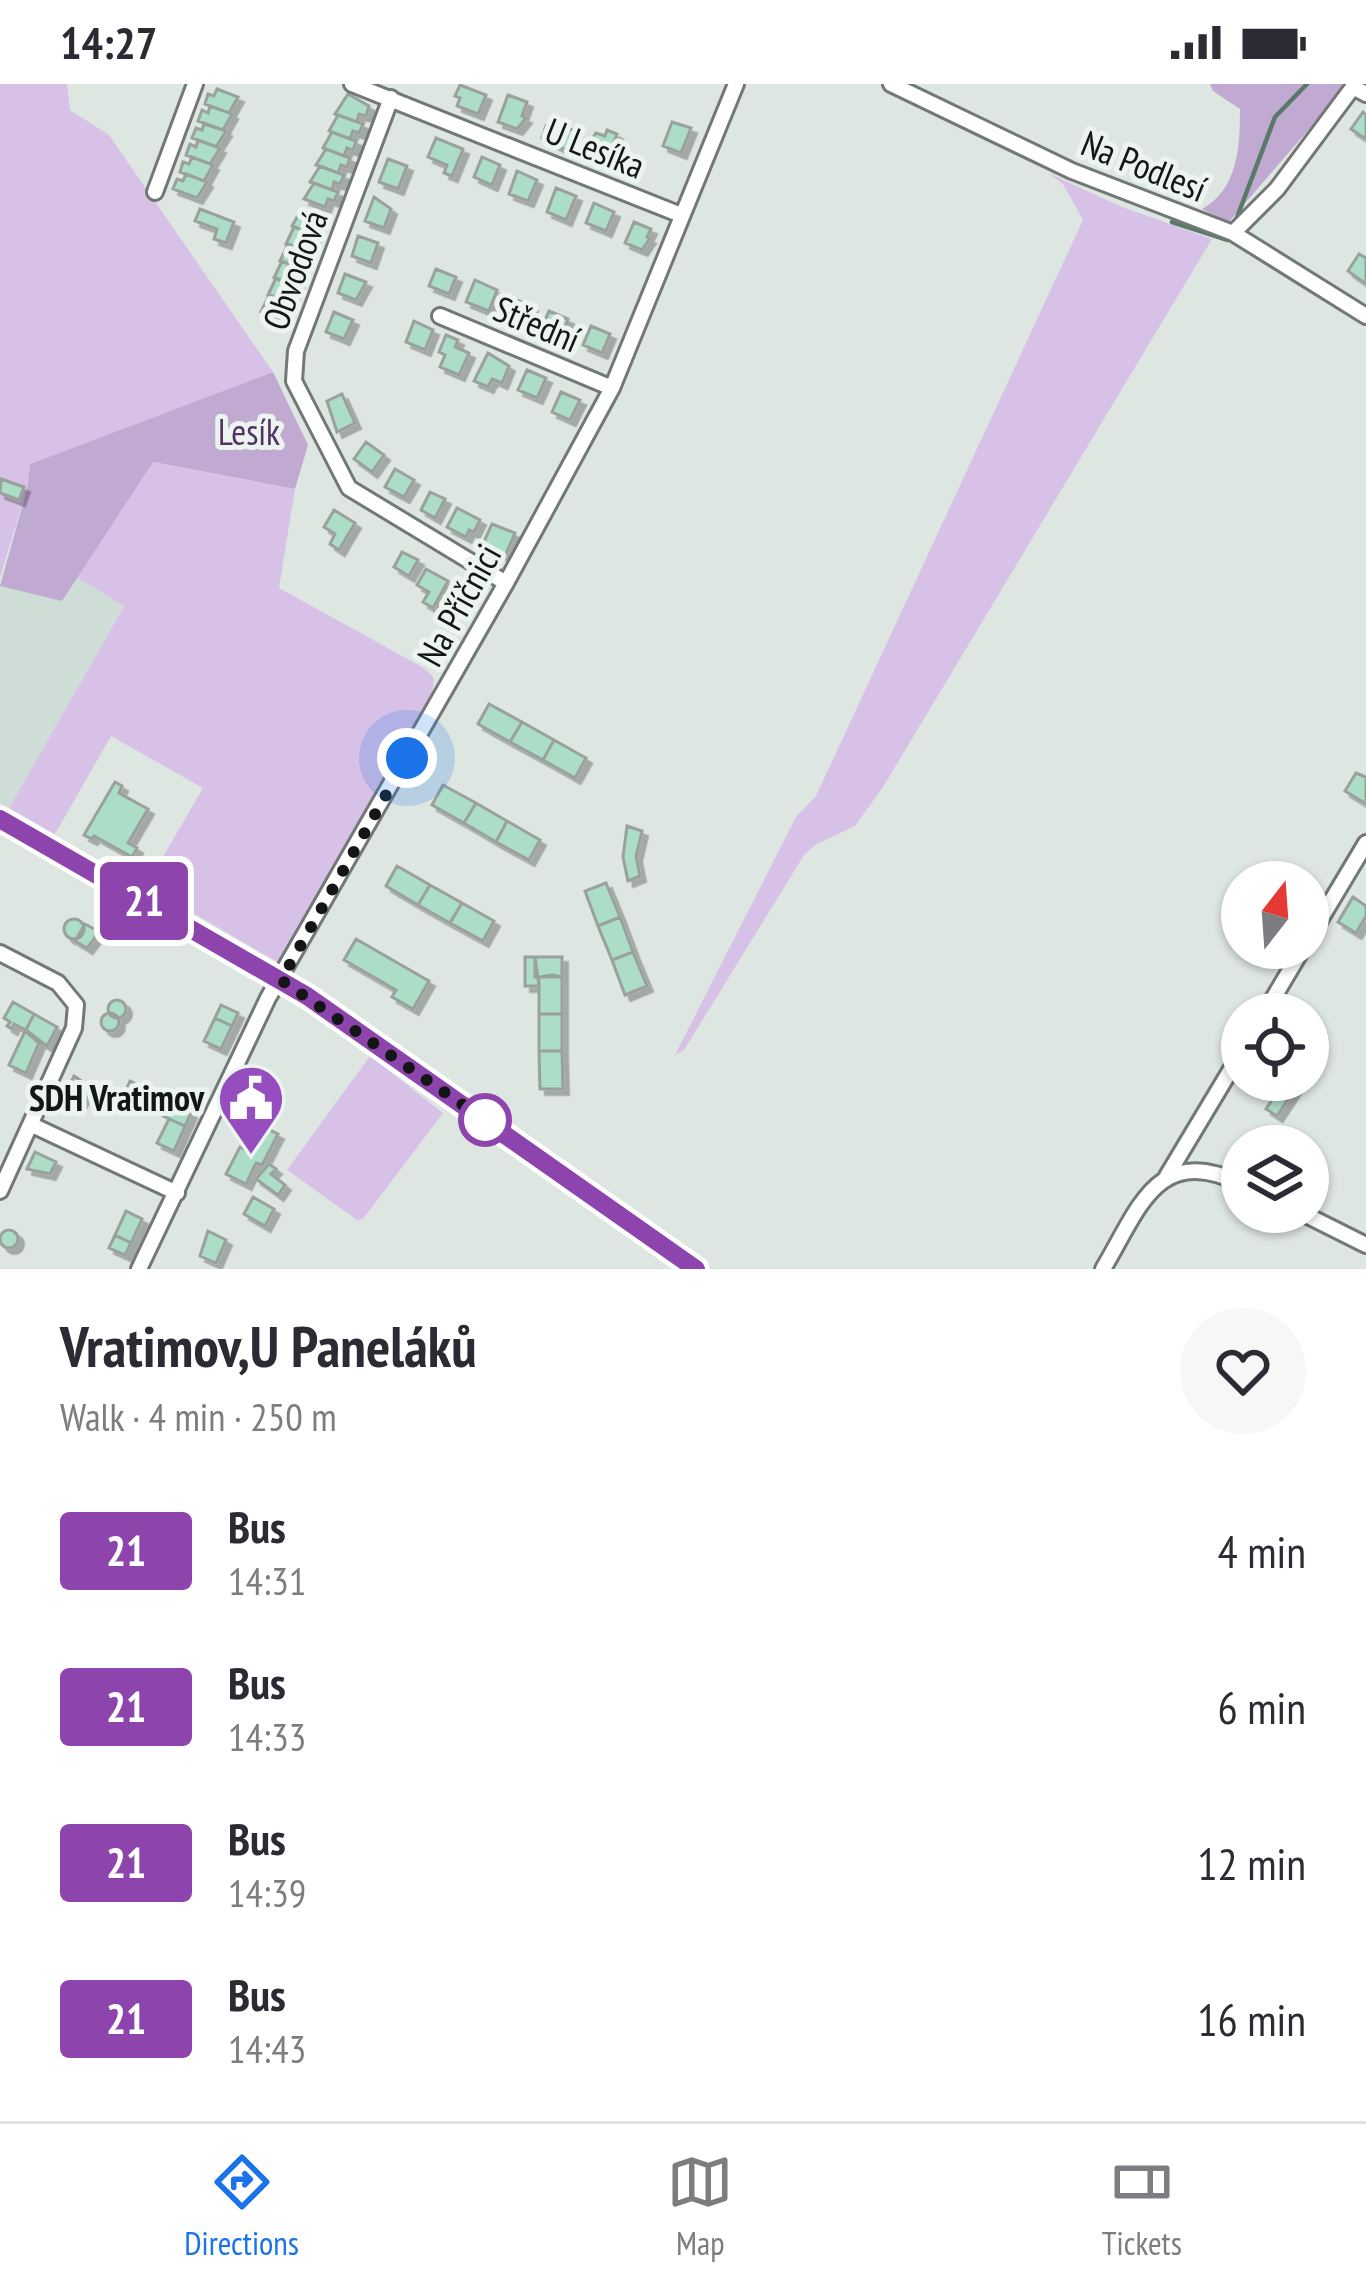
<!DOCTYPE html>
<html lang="en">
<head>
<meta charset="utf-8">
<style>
	body { margin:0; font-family:"PT Sans Narrow",sans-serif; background:#f7f7f7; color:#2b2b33; height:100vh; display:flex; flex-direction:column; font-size:45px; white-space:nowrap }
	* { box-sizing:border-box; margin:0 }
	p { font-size:39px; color:#7c7c81 }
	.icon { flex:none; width:66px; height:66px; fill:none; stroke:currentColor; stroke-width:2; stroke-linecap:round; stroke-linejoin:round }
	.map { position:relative; height:1185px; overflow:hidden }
	.panel { display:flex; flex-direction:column; background:#fff; flex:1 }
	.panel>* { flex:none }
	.badge { padding:0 24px; border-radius:9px; font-size:42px; line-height:78px }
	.needle { width:78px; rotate:17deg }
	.fabs { position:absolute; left:1221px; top:777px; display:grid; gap:24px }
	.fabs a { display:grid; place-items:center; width:108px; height:108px; border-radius:50%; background:#fff; box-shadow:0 3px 9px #0004; font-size:60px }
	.you { position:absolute; width:60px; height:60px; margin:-30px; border:9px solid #fff; border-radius:50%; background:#1a73e8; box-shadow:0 0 0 18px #1a73e833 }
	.map>.badge { position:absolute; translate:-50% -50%; box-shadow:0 0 0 6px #fff }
	.round { display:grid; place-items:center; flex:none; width:126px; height:126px; border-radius:63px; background:#f7f7f7 }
	.overview { display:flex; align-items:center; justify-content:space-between; height:204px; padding:0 60px }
	h1 { font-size:57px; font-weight:600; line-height:90px }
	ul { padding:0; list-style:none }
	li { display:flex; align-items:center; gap:36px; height:156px; padding:0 60px }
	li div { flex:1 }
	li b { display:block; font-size:45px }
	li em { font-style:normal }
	li .badge { min-width:132px; font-weight:700; text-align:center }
	.status { display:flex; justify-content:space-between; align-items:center; height:84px; padding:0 60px; background:#fff; direction:ltr }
	.status svg { height:33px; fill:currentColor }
	.tab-bar { display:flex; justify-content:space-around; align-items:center; height:168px; border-top:3px solid #e1e1e2; background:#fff; font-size:33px; color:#7c7c81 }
	.tab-bar a { display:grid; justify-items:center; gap:6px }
	.tab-bar .current { color:#1a73e8 }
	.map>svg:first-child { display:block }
</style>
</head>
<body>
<div class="status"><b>14:27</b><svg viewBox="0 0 49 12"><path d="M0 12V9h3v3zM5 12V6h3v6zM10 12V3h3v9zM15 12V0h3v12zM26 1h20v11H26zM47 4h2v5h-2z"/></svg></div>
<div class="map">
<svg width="1366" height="1185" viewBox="0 0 1366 1185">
	<defs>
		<filter id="shadow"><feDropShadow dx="5.5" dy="5.5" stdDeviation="0" flood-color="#0004"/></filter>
	</defs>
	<rect width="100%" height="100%" fill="#dee6e2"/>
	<!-- built -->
	<path fill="#ceded6" d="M75 492 124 521 9 724 0 719V502L62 516Z"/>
	<!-- green -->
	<path fill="#d7c1e7" d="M0 0H67L70 26 109 51 273 288 30 380 27 405 0 493Z
		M1048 89 1122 123 1212 155 883 703 855 742 815 761 804 771 684 966 675 971 796 733 816 712 1083 136 1063 100Z
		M152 378 295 405 279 504 424 584 434 594 432 610 281 880 146 802 203 704 111 652 55 750 9 724 124 522 75 492Z
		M370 972 443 1029 363 1135 357 1136 287 1086Z"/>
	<!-- forest -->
	<path fill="#c1aad1" d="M1210 0H1348L1228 139 1202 125C1238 105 1240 62 1240 25L1213 7Z
		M273 288 308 361 295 405 153 378 62 517 0 502 27 405 30 380Z"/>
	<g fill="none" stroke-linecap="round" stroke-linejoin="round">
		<!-- stream -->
		<path stroke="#587a6a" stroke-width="4.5" d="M1236 136 1275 33 1307 0
			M1172 138 1228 156"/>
	</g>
	<!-- building -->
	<path fill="#acddc6" stroke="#9aa19d" stroke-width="3" filter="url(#shadow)" d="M460 1 486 11 478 30 457 22 460 14 455 12Z
		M217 5 238 13 229 29 205 20 208 10 214 12Z
		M348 10 369 22 366 32 359 30 357 38 335 30Z
		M508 11 527 18 522 32 526 34 517 45 498 38Z
		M210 22 232 30 223 46 198 37 202 26 208 29Z
		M1363 28 1366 31V55L1351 45Z
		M338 31 363 40 359 49 353 47 350 55 329 47Z
		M672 38 691 44 681 69 663 62Z
		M204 40 226 47 216 63 192 54 196 44 202 46Z
		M555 40 576 47 568 67 542 54 546 42 553 45Z
		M607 46 617 50 607 77 591 76 588 64 591 56 596 49 605 52Z
		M332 48 356 57 353 66 347 64 344 72 323 64Z
		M436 54 463 65 452 92 444 89 447 81 428 73Z
		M198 56 220 64 210 80 186 71 190 60 196 63Z
		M326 65 350 74 347 83 341 81 338 89 316 81Z
		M192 73 213 81 204 97 180 88 183 78 189 80Z
		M482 73 500 81 492 101 474 93Z
		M388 75 407 82 398 105 379 98Z
		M320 82 344 91 340 100 334 98 332 106 310 98Z
		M517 87 537 96 528 117 509 110Z
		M186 90 207 98 197 114 173 105 177 95 183 97Z
		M314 99 338 108 334 117 328 115 325 123 304 115Z
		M556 104 576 112 566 136 547 128Z
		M374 113 391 125 384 144 365 137Z
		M594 119 614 128 606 147 586 139Z
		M200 125 234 138 226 159 214 155 217 145 195 137Z
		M301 126 321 134 315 151 292 142Z
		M634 138 651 145 647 153 650 154 642 166 625 159Z
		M294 143 315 151 309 168 286 160Z
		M358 152 378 159 371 179 352 172Z
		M288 160 309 168 303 185 280 177Z
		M1359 170 1366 174V200L1348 187Z
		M282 177 303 185 296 202 274 194Z
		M436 185 456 193 449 210 429 202Z
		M345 190 366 198 356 216 338 209Z
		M276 194 296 202 290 219 268 211Z
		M475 196 497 206 489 227 466 218Z
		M269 211 290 219 284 236 261 228Z
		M514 215 532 222 524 241 506 234 508 229 503 227 507 217 512 219Z
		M549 227 568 235 560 256 540 248Z
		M334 228 353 236 344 255 326 248Z
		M414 237 433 246 425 266 406 258Z
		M591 242 610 250 602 269 583 261Z
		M446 251 458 256 455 263 469 269 459 291 440 283 445 271 439 268Z
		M488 269 509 282 502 299 492 295 488 303 474 297Z
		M527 286 546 294 537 314 518 306Z
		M561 308 580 316 570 336 552 328Z
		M342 310 355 339 337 348 327 317Z
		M366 358 384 371 372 388 354 375Z
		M395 385 414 396 404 413 385 403Z
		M1 395 24 403 19 416 0 409Z
		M430 408 445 415 435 434 421 426Z
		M457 424 480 436 474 448 469 446 466 453 447 443Z
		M334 426 355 439 339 466 330 460 335 450 324 443Z
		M492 440 515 449 505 472 482 462Z
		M402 468 418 476 409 492 394 483Z
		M426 485 448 497 433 524 423 518 429 508 417 501Z
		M489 620 522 638 510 658 478 640Z
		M522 638 554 656 543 676 510 658Z
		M554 656 586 674 575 694 543 676Z
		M1356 689 1366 693V720L1345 707Z
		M115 698 122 702 119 709 148 725 128 759 137 764 132 773 94 752 92 755 84 751Z
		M443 701 476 719 464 739 432 721Z
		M476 719 507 737 496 758 464 739Z
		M507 737 540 756 529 776 496 758Z
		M627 742 642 747 636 772 640 792 628 797 623 773Z
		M397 782 430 801 418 821 386 802Z
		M606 799 620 833 598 842 585 807Z
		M430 801 462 819 450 839 418 821Z
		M1353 813 1366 822V832L1356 849 1338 838Z
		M462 819 494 837 483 857 450 839Z
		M620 833 633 868 612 876 598 842Z
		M64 845a10 10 0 1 1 20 0a10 10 0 1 1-20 0Z
		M85 840 96 846 95 854 87 864 75 857Z
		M356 855 429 897 413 925 392 913 396 906 344 876Z
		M633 868 647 902 625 911 612 876Z
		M525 873H535L539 902H525Z
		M535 873H562V893H535Z
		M552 891 562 893V930H539V893Z
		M108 925a9 9 0 1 1 18 0a9 9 0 1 1-18 0Z
		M13 918 34 930 26 946 14 940 12 945 7 942 10 938 4 934Z
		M221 921 238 929 232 942 215 934Z
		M101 938a9 9 0 1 1 18 0a9 9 0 1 1-18 0Z
		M34 930 57 943 47 962 26 946Z
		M539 930H562V967H539Z
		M215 934 232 942 221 965 204 957Z
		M25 947 39 959 26 989 9 981Z
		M539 967H562L563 1005H540Z
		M74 992 89 1002 81 1018 65 1010Z
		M1285 996 1298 1000 1277 1032 1266 1025Z
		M130 997 136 1000 133 1008 145 1014 141 1022 123 1013Z
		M175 1022 191 1029 185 1042 163 1032 166 1025 172 1028Z
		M169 1035 185 1042 174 1067 157 1059Z
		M259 1041 278 1050 262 1081 256 1079 246 1100 226 1090 240 1063 246 1066Z
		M35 1068 56 1078 50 1090 27 1085Z
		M269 1080 276 1085 271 1090 285 1101 278 1111 256 1095Z
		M253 1113 274 1125 265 1142 244 1130Z
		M126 1127 142 1135 131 1159 115 1151Z
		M0 1155a9 9 0 1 1 18 0a9 9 0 1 1-18 0Z
		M208 1147 226 1156 216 1179 200 1172Z
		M115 1151 131 1159 125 1171 109 1164Z"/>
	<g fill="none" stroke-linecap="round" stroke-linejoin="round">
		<defs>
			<path id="street" d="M352 0 681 131
				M891 0 1072 87 1233 149 1366 232
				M391 14 296 267 294 297 349 404 506 499
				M155 108 195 0
				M1233 149 1277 105 1353 3 1366 10
				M440 232 612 304
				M1308 856 1366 759
				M0 869 58 899 76 921 74 944 0 1107
				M1264 930 1303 864
				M32 1041 177 1109
				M1167 1092 1242 967
				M1300 1128 1366 1161
				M139 1185 268 914 506 499 612 304 736 0
				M1103 1185C1140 1123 1157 1059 1242 1100"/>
			<path id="secondary" d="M0 735 307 912 696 1185"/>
		</defs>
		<!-- street casing -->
		<use href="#street" stroke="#717875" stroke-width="20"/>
		<!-- secondary casing -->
		<use href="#secondary" stroke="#717875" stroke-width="24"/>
		<!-- street -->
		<use href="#street" stroke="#fff" stroke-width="14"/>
		<!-- secondary -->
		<use href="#secondary" stroke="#fff" stroke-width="18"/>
	</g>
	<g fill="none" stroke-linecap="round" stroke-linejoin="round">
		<defs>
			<path id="line" d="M0 735 307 912 696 1185"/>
		</defs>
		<!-- line casing -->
		<use href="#line" stroke="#fff" stroke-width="27"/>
		<!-- line -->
		<use href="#line" stroke="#8e44ad" stroke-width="18"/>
		<!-- walk -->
		<path stroke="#131615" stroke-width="12" stroke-dasharray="0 21.6" d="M407 674 281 896 485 1036"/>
	</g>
	<!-- icons -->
	<defs>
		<symbol id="civic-pin" viewBox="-11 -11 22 30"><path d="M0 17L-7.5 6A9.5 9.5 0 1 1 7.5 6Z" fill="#964dc0" stroke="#ecf4ef"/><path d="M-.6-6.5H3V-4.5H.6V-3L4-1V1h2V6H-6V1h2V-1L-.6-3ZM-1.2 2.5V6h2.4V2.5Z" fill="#fff"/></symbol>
	</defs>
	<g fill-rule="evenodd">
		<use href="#civic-pin" x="213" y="976" width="76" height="104"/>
	</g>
	<!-- markers -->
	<circle fill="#fff" stroke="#8e44ad" stroke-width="6" cx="485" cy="1036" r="24"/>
	<g text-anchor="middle" stroke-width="10" stroke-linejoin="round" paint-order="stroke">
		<!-- street labels -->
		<g font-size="36" fill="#131615" stroke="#ecf4ef">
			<text transform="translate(595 64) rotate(22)" y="13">U Lesíka</text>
			<text transform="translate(1144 82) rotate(22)" y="13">Na Podlesí</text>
			<text transform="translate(295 186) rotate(-70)" y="13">Obvodová</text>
			<text transform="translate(537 240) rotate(23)" y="13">Střední</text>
			<text transform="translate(459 521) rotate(-61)" y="13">Na Příčnici</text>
		</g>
		<!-- park labels -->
		<g font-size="36" fill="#533366" stroke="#ecf4ef">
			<text x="249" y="361">Lesík</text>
		</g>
		<!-- poi labels -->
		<g font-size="36" font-weight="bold" fill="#131615" stroke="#ecf4ef" text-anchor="end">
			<text x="204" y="1027">SDH Vratimov</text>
		</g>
	</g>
</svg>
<div class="fabs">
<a><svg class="needle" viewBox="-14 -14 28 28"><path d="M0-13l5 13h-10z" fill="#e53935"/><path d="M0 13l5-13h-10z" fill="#7c7c81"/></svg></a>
<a><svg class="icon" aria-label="locate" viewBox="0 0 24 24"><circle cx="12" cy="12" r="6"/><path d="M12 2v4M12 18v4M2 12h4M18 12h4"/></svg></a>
<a><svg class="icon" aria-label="layers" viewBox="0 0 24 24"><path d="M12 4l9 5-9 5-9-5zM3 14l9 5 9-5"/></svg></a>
</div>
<div class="you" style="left:407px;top:674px"></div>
<b class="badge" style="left:144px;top:817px;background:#8e44ad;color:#fff">21</b>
</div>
<section class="panel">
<div class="overview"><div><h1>Vratimov,U Paneláků</h1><p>Walk · 4 min · 250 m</p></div><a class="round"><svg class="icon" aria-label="heart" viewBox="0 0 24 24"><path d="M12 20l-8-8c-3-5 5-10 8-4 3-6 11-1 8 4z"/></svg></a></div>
<ul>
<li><span class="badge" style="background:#8e44ad;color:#fff">21</span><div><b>Bus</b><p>14:31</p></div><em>4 min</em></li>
<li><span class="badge" style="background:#8e44ad;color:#fff">21</span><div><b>Bus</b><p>14:33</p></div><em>6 min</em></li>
<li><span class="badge" style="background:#8e44ad;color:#fff">21</span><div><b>Bus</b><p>14:39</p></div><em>12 min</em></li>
<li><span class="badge" style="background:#8e44ad;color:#fff">21</span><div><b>Bus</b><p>14:43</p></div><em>16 min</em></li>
</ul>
</section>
<nav class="tab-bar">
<a class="current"><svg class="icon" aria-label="directions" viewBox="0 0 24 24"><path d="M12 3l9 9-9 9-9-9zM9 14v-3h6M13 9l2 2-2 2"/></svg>Directions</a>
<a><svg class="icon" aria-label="map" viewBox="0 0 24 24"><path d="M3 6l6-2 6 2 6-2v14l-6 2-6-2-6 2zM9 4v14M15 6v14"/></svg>Map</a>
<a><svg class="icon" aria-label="tickets" viewBox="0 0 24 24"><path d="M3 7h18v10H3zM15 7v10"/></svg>Tickets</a>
</nav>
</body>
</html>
